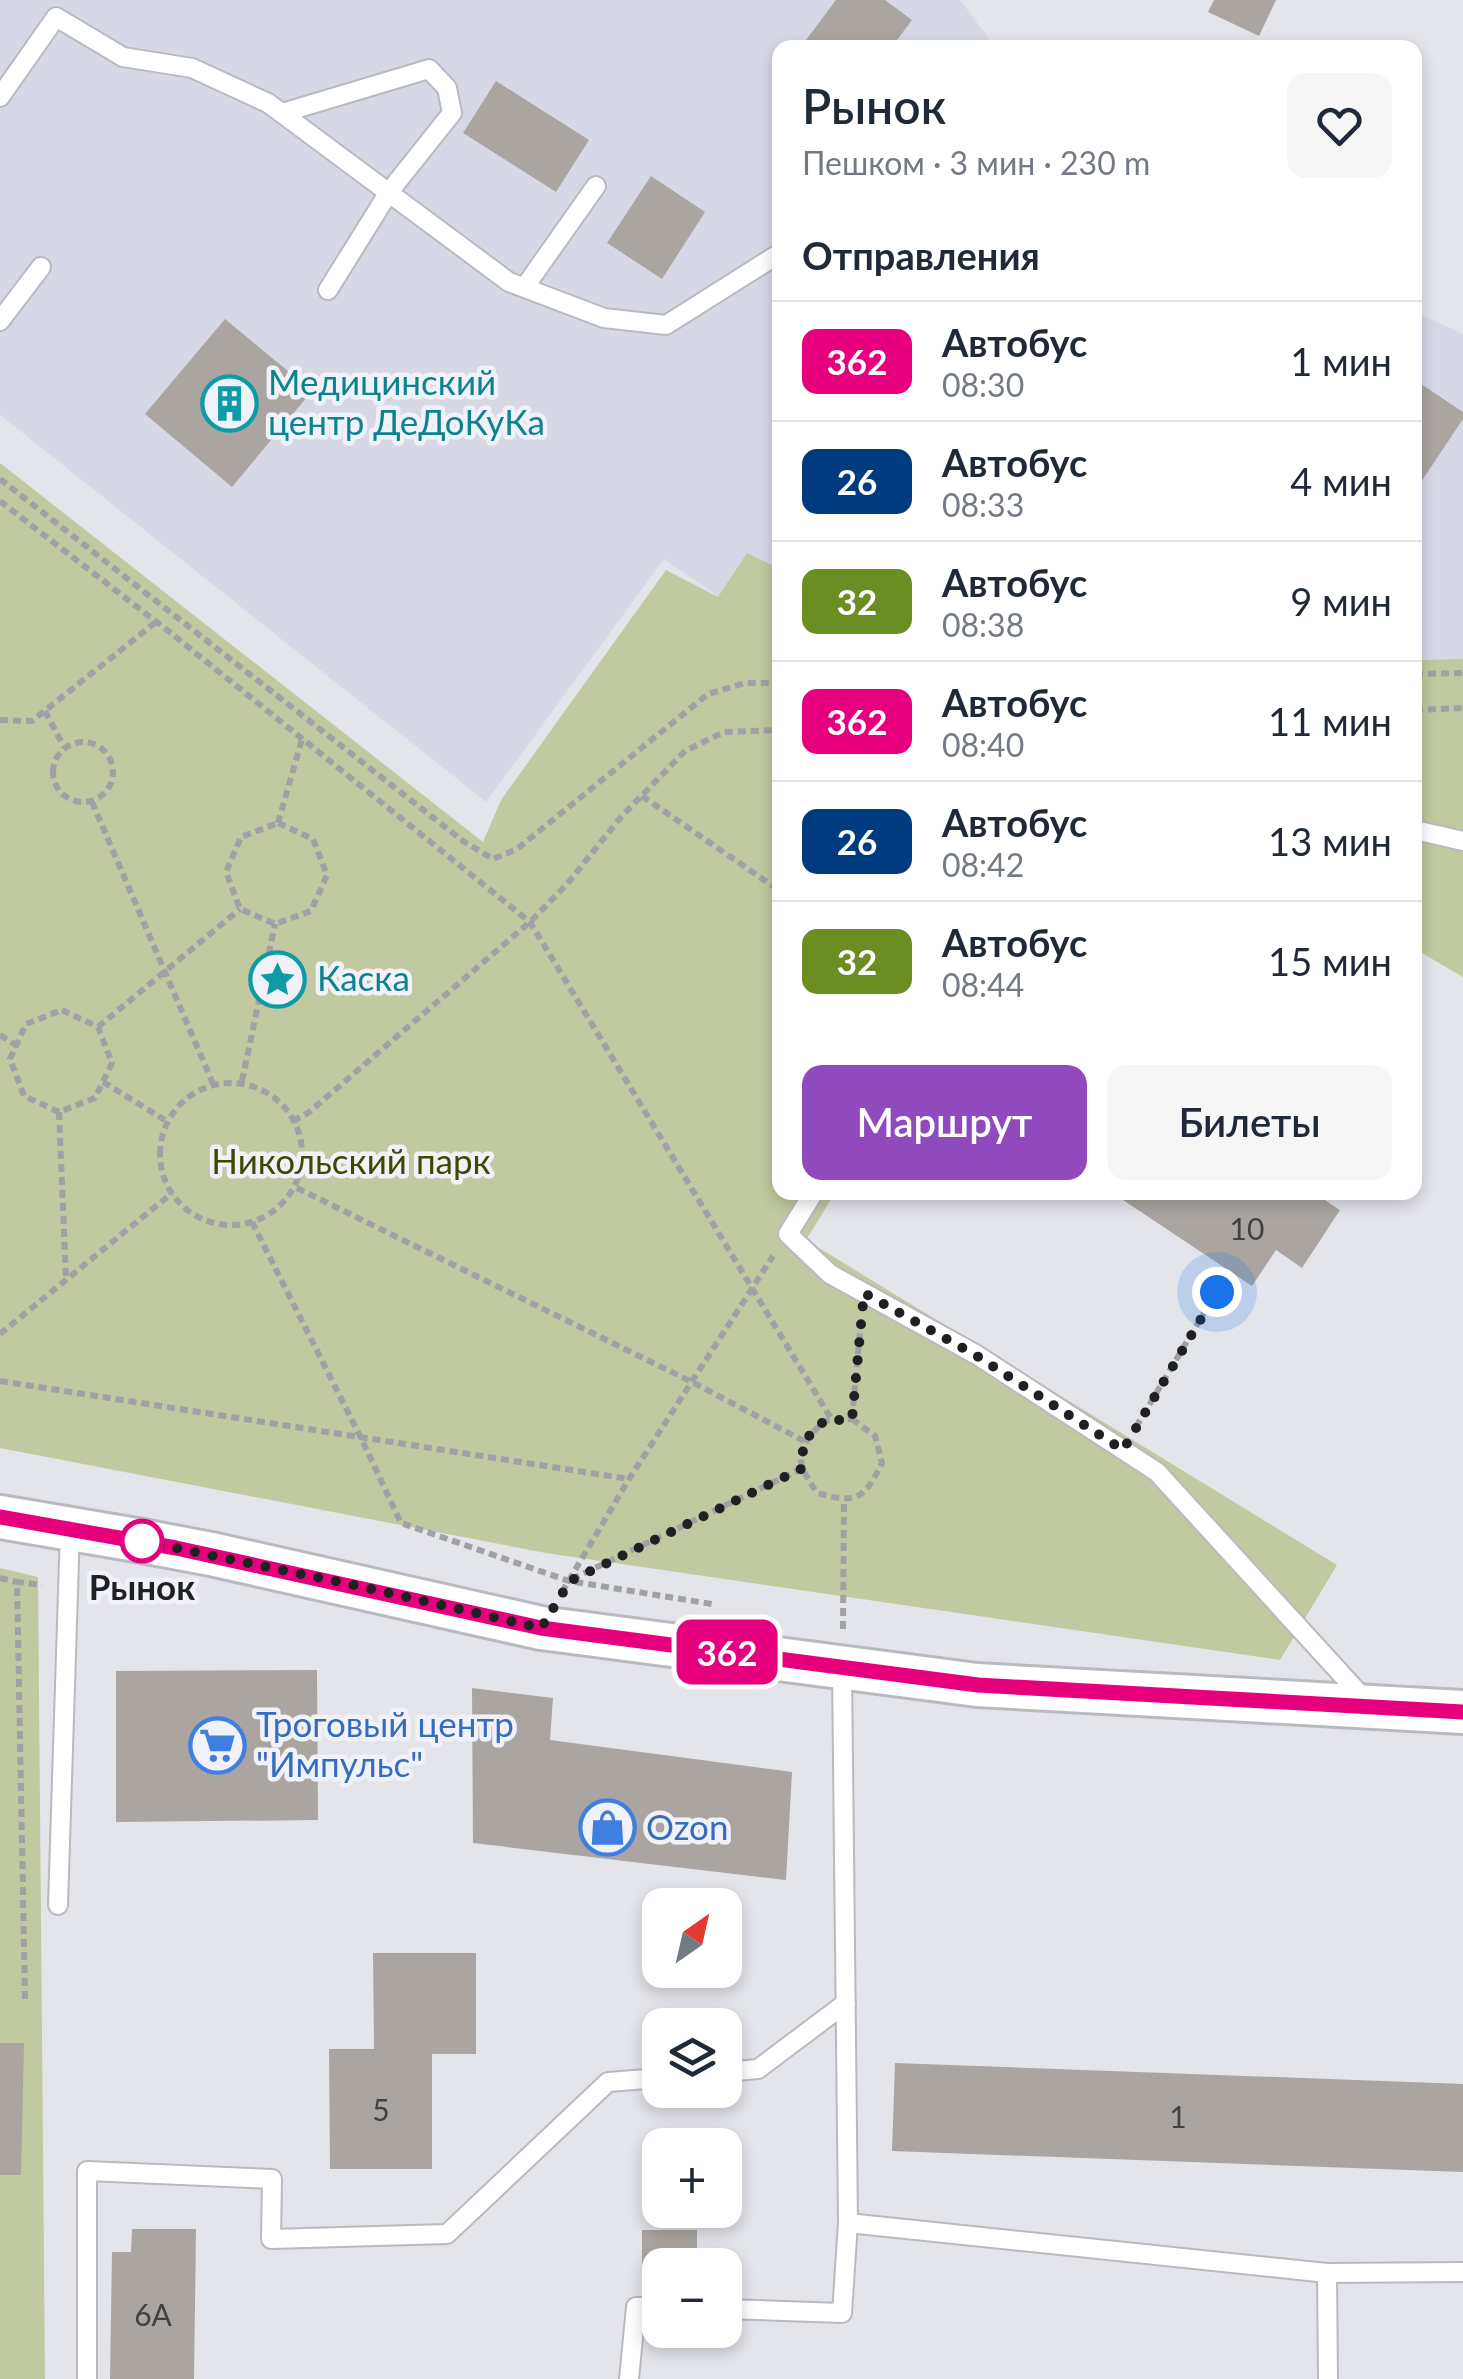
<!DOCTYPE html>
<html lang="ru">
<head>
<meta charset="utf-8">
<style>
	body { margin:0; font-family:Lato,sans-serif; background:#f6f6f7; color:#1f2937; height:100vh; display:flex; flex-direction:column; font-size:38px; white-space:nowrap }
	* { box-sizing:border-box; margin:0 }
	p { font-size:32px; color:#747a83 }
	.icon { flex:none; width:55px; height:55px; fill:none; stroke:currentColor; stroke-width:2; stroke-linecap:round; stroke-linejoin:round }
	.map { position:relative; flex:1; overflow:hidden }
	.sheet { position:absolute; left:772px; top:40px; width:650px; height:1160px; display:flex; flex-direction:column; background:#fff; border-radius:20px; box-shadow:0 5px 15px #0003 }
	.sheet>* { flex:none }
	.badge { padding:0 20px; border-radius:15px; font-size:35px; line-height:65px }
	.needle { width:65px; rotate:34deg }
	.controls { position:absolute; left:642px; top:1888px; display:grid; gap:20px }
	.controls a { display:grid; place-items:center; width:100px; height:100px; border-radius:20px; background:#fff; box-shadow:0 5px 15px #0003; font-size:50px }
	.you { position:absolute; width:50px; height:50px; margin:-25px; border:8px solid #fff; border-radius:50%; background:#1a73e8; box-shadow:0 0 0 15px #1a73e833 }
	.map>.badge { position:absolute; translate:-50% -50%; box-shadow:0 0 0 5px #fff }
	h2 { padding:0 30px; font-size:38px; line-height:90px }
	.round { display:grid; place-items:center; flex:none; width:105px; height:105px; border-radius:20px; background:#f6f6f7 }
	.summary { display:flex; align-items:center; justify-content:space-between; height:170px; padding:0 30px }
	h1 { font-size:48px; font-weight:600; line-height:75px }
	.button { display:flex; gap:20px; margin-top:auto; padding:20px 30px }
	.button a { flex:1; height:115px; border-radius:20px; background:#914abd; color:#fff; font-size:40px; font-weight:600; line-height:115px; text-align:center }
	.button a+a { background:#f6f6f7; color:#1f2937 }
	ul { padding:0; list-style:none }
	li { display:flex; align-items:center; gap:30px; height:120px; padding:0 30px; border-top:2px solid #e0e1e3 }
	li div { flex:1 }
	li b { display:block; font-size:38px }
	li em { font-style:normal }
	li .badge { min-width:110px; font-weight:700; text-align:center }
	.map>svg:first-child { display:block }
</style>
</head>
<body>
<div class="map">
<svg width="1463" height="2379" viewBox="0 0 1463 2379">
	<rect width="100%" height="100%" fill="#e4e5eb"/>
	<!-- built -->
	<path fill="#d6d8e6" d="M0 0H960L988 37 991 47 780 48V569L747 553 719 597 664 559 486 802 0 415Z
		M1415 312 1463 334V659L1415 660Z"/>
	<!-- green -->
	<path fill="#c0c99f" d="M0 463 483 842 501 800 666 570 718 597 747 553 780 569V1192L835 1193 806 1240 1337 1565 1280 1660 546 1553 0 1448Z
		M1463 659V977L1415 949V660Z
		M0 1568 38 1577 45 2379H0Z"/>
	<!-- building -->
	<path fill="#aaa5a1" d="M836 0H885L912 20 891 48H800Z
		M1214 0H1276L1259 36 1208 12Z
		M496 81 589 140 556 192 463 133Z
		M651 176 705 212 662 279 607 243Z
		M225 319 312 391 232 487 145 414Z
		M1415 380 1463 412V419L1415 491Z
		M1111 1192H1313L1340 1210 1302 1268 1276 1250 1252 1286Z
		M317 1670 318 1820 116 1822V1671Z
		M472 1688 553 1698 550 1740 792 1772 786 1880 473 1843Z
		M373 1953H476V2054H432V2169H330L329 2049H374Z
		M0 2043H24L21 2175H0Z
		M895 2063 1463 2084V2172L892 2151Z
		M132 2229H196L194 2379H110L112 2252H131Z
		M642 2230H697V2265H660V2275H642Z"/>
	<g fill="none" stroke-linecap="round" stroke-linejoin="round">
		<defs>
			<path id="service" d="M0 97 56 17 123 57 192 68 268 103 509 282 604 318 666 325 780 253
				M282 113 429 69 447 88 452 113 389 192 328 290
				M524 288 596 186
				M0 321 41 267
				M1415 830 1463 841
				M814 1192 788 1234 830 1274 977 1355 1157 1472 1366 1701
				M842 1668 848 2223 1327 2273 1463 2272
				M58 1905 70 1529
				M725 2072 758 2069 846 2003
				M1327 2273 1328 2379
				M725 2309 842 2313 848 2223
				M87 2379V2171L272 2179 271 2239 447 2234 608 2082 660 2078
				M629 2379 636 2307H660"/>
			<path id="tertiary" d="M0 1517 142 1541 211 1554 541 1628 977 1685 1463 1712"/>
		</defs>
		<!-- service casing -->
		<use href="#service" stroke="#b9bac0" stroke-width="22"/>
		<!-- tertiary casing -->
		<use href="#tertiary" stroke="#b9bac0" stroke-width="48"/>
		<!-- path -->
		<path stroke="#a0a1a5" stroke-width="6" stroke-dasharray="8 5" stroke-linecap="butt" d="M0 479 463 841 493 859 517 849 708 694 745 683H780
			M0 501 167 630 530 922 832 1420
			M1415 674 1463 673
			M1415 710 1463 708
			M45 711 64 747
			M0 720 32 721 156 622
			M53 772a30 30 0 1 1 60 0a30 30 0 1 1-60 0Z
			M642 796 780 891
			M92 802 214 1086
			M278 823 313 839 327 875 311 911 275 924 240 909 226 872 241 837Z
			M278 823 302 739
			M62 1010 98 1027 112 1063 95 1098 59 1112 24 1096 10 1059 26 1024Z
			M98 1027 240 909
			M0 1035 17 1046
			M242 1081 275 924
			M103 1082 165 1120
			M160 1154a71 71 0 1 1 142 0a71 71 0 1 1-142 0Z
			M59 1112 66 1280
			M293 1121 308 1113 530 922 567 884 621 817 685 751 724 732 780 730
			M297 1188 692 1382 804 1441
			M252 1222 361 1438 401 1523 569 1581 712 1604
			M0 1334 172 1193
			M0 1381 629 1479
			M852 1419 875 1436 882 1463C864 1500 856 1504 817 1493 794 1459 795 1450 824 1421Z
			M852 1419 861 1321
			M1136 1427 1217 1291
			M0 1578 17 1582
			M572 1579 801 1469
			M562 1592 629 1479 773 1256
			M843 1629 844 1500
			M25 1999 17 1582 42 1585"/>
		<!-- service -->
		<use href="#service" stroke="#fff" stroke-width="18"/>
		<!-- tertiary -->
		<use href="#tertiary" stroke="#fff" stroke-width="42"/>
	</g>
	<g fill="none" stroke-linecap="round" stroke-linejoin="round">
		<defs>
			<path id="line" d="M0 1517 176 1548 541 1628 978 1685 1463 1712"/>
		</defs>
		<!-- line casing -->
		<use href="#line" stroke="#fff" stroke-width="22"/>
		<!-- line -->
		<use href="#line" stroke="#e6007e" stroke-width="15"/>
		<!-- walk -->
		<path stroke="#1f2022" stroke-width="10" stroke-dasharray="0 18" d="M142 1541 354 1585 541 1628 570 1581 801 1469 804 1441 824 1421 852 1419 864 1293 977 1356 1123 1450 1217 1292"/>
	</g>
	<!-- icons -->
	<defs>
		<symbol id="building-ring" viewBox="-11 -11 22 22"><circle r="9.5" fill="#f1f2f9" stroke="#0f9aa8" stroke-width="1.5"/><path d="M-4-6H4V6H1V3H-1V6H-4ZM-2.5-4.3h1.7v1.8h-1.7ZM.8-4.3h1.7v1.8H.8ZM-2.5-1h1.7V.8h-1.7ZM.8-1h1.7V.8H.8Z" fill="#0f9aa8"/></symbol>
		<symbol id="sight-ring" viewBox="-11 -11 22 22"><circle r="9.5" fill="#f1f2f9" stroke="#0f9aa8" stroke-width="1.5"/><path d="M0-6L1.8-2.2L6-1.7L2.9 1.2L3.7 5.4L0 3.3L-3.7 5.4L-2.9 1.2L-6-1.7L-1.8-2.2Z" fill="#0f9aa8"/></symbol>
		<symbol id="supermarket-ring" viewBox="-11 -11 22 22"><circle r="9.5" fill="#f1f2f9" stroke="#3f7fe0" stroke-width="1.5"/><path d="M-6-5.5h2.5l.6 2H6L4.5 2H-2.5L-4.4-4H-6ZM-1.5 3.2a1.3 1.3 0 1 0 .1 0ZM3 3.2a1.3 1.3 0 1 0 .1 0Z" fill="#3f7fe0"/></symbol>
		<symbol id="shop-ring" viewBox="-11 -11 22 22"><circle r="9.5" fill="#f1f2f9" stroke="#3f7fe0" stroke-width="1.5"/><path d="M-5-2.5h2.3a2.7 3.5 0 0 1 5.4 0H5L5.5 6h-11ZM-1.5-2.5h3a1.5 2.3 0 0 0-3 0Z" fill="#3f7fe0"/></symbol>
	</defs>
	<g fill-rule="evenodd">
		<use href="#building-ring" x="198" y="372" width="63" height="63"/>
		<use href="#sight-ring" x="246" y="948" width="63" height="63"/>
		<use href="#supermarket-ring" x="186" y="1714" width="63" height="63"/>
		<use href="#shop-ring" x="576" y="1796" width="63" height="63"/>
	</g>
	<!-- markers -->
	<circle fill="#fff" stroke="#e6007e" stroke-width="5" cx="142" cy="1541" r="20"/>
	<g text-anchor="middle" stroke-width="9" stroke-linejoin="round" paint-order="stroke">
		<!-- number labels -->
		<g font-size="30" fill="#424142">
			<text x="1247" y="1240">10</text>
			<text x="381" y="2121">5</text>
			<text x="1178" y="2128">1</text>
			<text x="153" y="2326">6А</text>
		</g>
		<!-- culture labels -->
		<g font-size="35" fill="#0d838f" stroke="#f1f2f9" text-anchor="start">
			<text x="268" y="395">Медицинский<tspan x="268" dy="40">центр ДеДоКуКа</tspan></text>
			<text x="317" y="991">Каска</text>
		</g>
		<!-- park labels -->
		<g font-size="35" fill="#404801" stroke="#f1f2f9">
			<text x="351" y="1174">Никольский парк</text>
		</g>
		<!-- stop labels -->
		<g font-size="35" font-weight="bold" fill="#1f2022" stroke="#f1f2f9">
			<text x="142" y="1600">Рынок</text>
		</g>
		<!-- shop labels -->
		<g font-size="35" fill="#366cbe" stroke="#f1f2f9" text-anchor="start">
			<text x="256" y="1737">Троговый центр<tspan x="256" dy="40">"Импульс"</tspan></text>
			<text x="646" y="1840">Ozon</text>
		</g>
	</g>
</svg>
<div class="controls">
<a><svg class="needle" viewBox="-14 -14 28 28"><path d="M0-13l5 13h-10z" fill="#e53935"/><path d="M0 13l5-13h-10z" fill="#747a83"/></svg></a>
<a><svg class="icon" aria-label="layers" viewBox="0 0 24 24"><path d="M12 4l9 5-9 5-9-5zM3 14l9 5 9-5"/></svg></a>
<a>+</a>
<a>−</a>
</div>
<div class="you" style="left:1217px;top:1292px"></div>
<b class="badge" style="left:727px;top:1652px;background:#e6007e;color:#fff">362</b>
<section class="sheet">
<div class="summary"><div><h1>Рынок</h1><p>Пешком · 3 мин · 230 m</p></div><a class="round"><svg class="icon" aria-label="heart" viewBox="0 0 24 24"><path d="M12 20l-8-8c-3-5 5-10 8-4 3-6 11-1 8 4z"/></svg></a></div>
<h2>Отправления</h2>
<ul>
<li><span class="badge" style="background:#e6007e;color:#fff">362</span><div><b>Автобус</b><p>08:30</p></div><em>1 мин</em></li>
<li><span class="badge" style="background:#003b80;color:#fff">26</span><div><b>Автобус</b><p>08:33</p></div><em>4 мин</em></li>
<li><span class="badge" style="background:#6b8e23;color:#fff">32</span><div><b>Автобус</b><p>08:38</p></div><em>9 мин</em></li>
<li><span class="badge" style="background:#e6007e;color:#fff">362</span><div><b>Автобус</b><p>08:40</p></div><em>11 мин</em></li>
<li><span class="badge" style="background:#003b80;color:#fff">26</span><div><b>Автобус</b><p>08:42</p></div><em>13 мин</em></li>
<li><span class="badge" style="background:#6b8e23;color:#fff">32</span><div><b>Автобус</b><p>08:44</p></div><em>15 мин</em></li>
</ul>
<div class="button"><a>Маршрут</a><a>Билеты</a></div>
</section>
</div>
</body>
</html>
